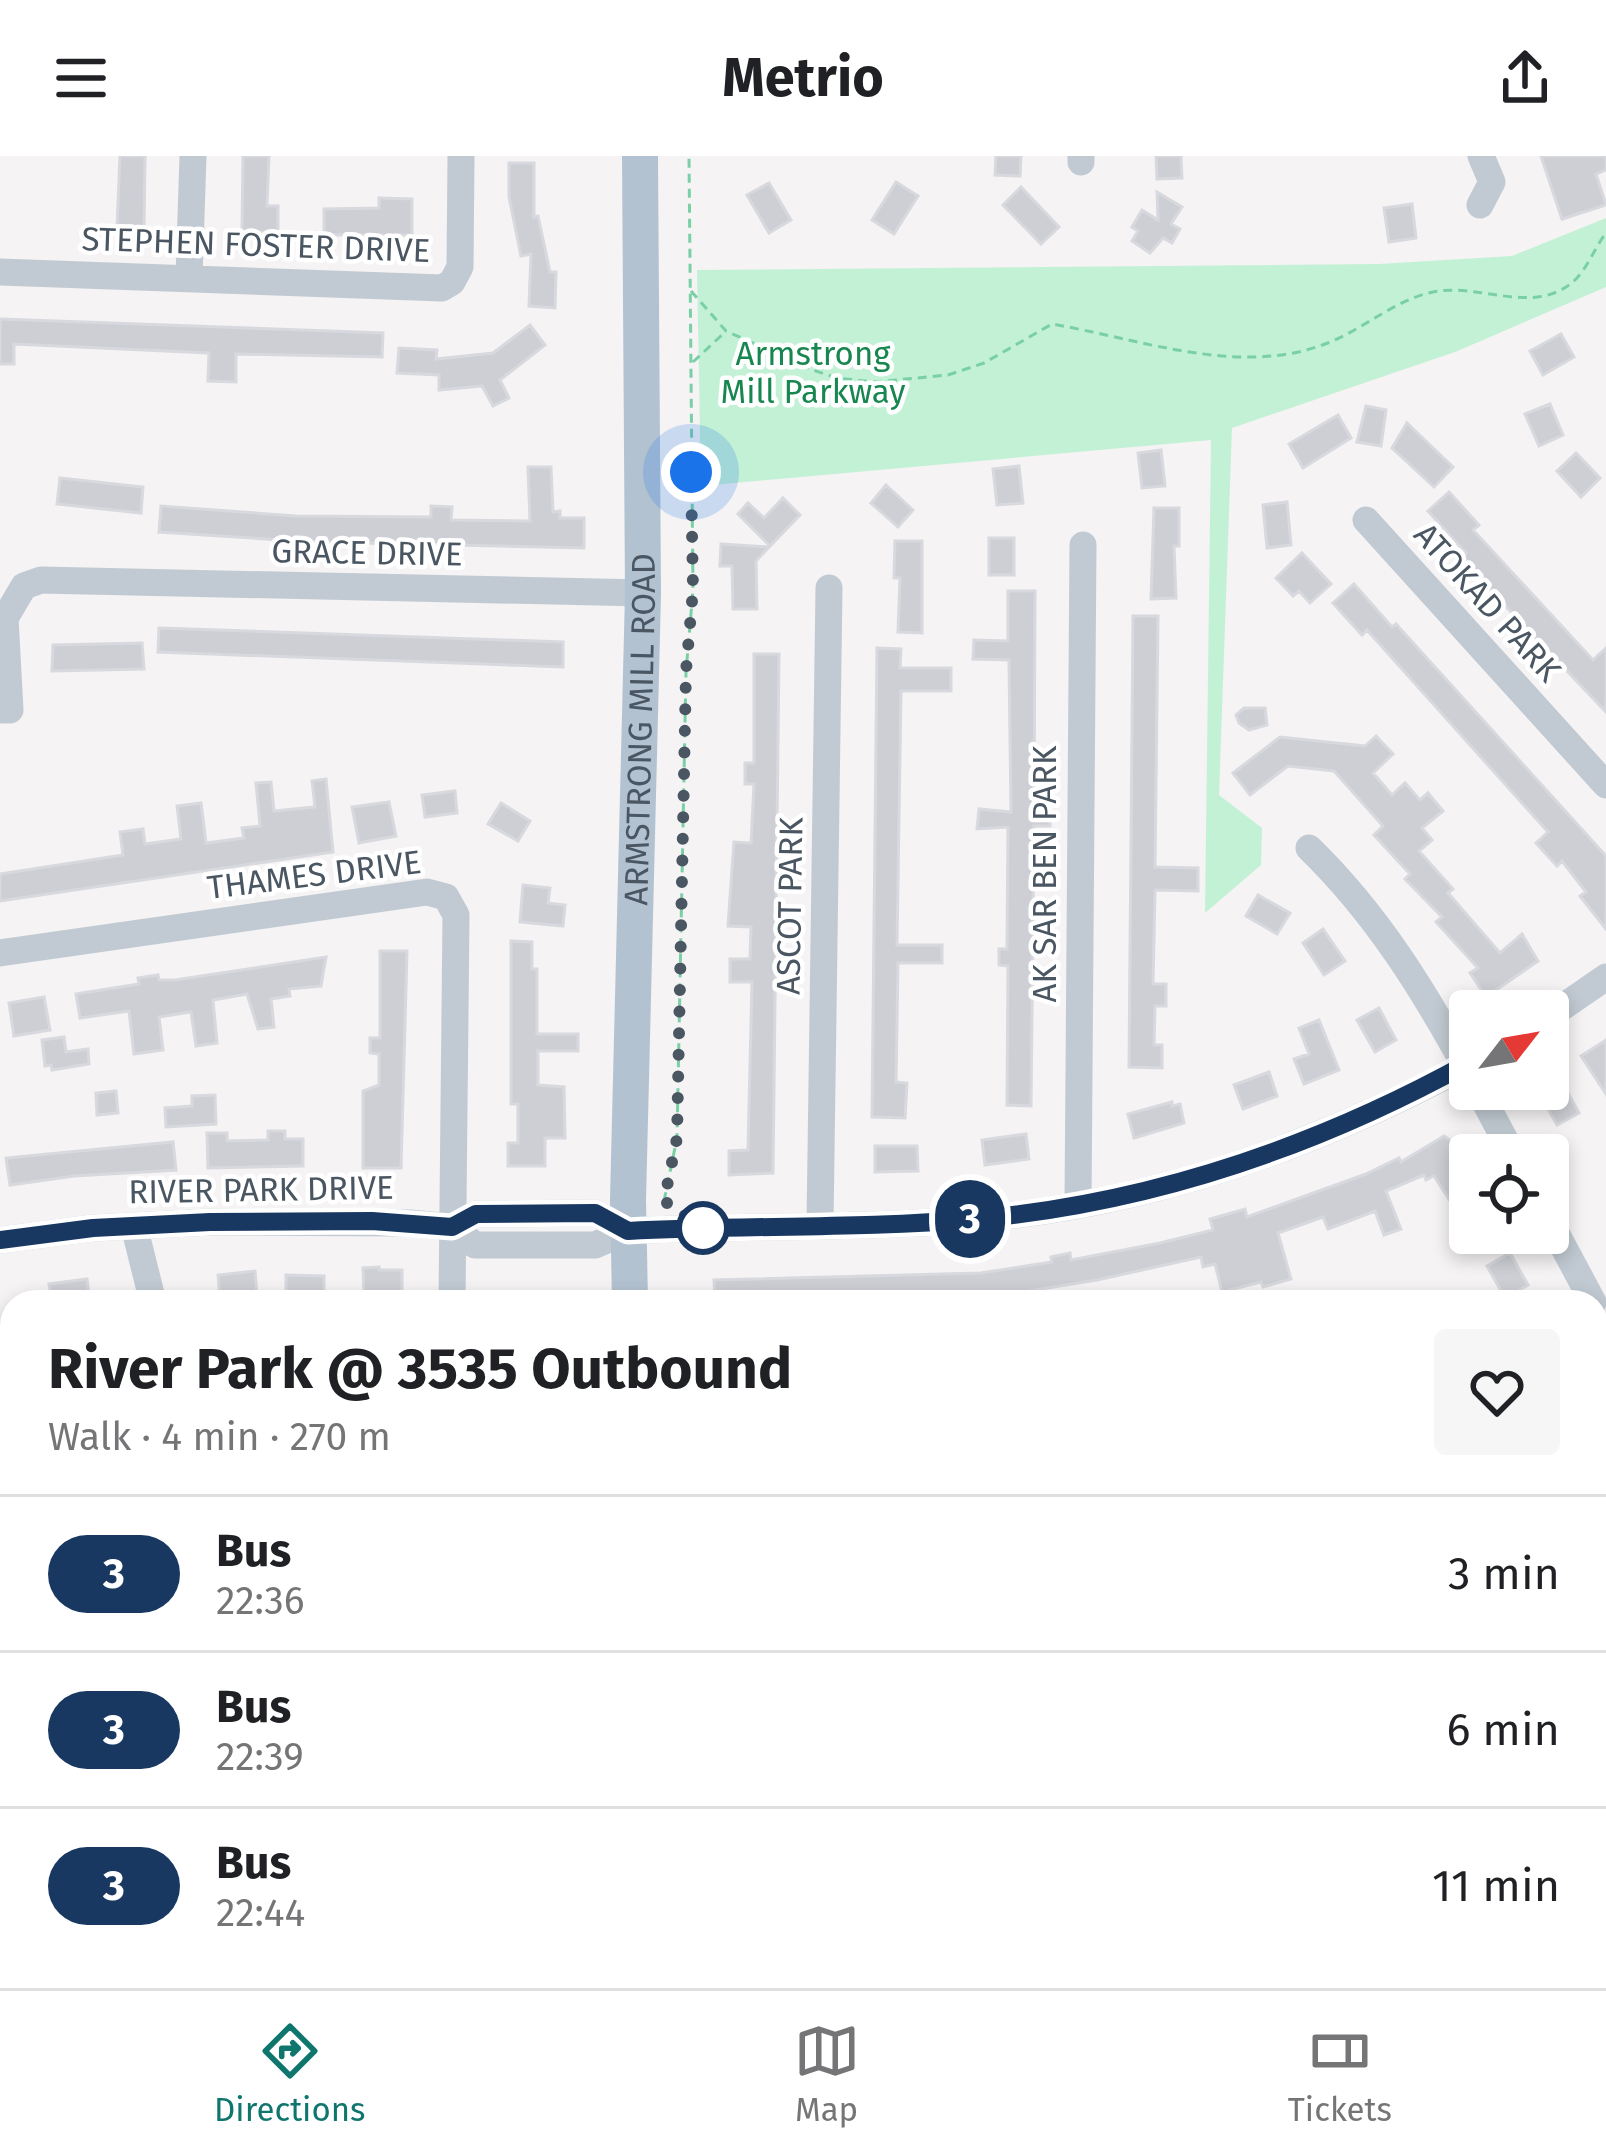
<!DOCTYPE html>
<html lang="en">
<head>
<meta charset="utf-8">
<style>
	body { margin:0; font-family:"Fira Sans",sans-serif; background:#f6f6f6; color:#202124; height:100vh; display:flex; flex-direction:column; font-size:45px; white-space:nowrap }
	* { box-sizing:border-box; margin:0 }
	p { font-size:39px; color:#757577 }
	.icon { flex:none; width:66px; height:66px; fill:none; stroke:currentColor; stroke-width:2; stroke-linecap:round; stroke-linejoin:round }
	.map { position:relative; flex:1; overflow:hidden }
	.sheet { position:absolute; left:0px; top:1134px; width:1608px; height:699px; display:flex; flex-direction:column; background:#fff; border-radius:36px 36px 0 0; box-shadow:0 6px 18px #0003 }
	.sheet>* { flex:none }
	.badge { padding:0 24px; border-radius:39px; font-size:42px; line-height:78px }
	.needle { width:78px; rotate:59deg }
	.fabs { position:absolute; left:1449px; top:834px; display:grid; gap:24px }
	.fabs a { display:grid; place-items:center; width:120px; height:120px; border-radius:12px; background:#fff; box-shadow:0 6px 18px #0003; font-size:60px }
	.you { position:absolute; width:60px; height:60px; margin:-30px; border:9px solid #fff; border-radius:50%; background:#1a73e8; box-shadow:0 0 0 18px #1a73e833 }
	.map>.badge { position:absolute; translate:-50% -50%; box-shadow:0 0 0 6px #fff }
	.round { display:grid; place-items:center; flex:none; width:126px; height:126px; border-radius:12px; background:#f6f6f6 }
	.headline { display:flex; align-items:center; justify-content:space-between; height:204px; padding:0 48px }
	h1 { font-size:57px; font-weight:700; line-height:90px }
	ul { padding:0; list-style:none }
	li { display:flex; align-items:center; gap:36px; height:156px; padding:0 48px; border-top:3px solid #e0e0e0 }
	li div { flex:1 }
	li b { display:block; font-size:45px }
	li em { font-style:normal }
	li .badge { min-width:132px; font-weight:700; text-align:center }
	header { display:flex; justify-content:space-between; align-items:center; height:156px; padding:0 48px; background:#fff; font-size:54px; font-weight:700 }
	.menu { display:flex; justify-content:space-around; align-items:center; height:168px; border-top:3px solid #e0e0e0; background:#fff; font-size:33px; color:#757577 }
	.menu a { display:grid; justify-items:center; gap:6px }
	.menu .selected { color:#0f766e }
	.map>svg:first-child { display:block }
</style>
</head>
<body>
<header><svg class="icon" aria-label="menu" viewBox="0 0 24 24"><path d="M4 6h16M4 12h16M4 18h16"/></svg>Metrio<svg class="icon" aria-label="share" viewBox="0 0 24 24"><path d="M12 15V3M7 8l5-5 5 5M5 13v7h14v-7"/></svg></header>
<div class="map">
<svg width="1606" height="1832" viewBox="0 0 1606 1832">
	<rect width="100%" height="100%" fill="#f5f3f3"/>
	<!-- green -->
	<path fill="#c3f1d5" d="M1606 62V131L1455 196 1232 272 1219 639 1262 672 1261 709 1205 757 1211 284 701 330 697 114 1379 108 1512 100Z"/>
	<!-- building -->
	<path fill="#cdcfd5" stroke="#d7d9de" stroke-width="3" d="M120 0H145L144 72 117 71Z
		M243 0H269L267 50H278V76H242Z
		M996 0H1021L1020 20 995 19Z
		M1156 0H1181L1182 22 1157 23Z
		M1541 0H1606V14L1596 18 1606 49 1562 63Z
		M509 7H534V61L538 60 550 116H556L555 152 529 150 531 98 521 100 509 41Z
		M896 26 918 40 894 78 872 64Z
		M769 27 791 64 769 77 747 39Z
		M1021 31 1059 71 1041 88 1003 49Z
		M1157 36 1182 51 1171 68 1180 73 1172 87 1163 82 1150 97 1132 85 1138 75 1132 71 1142 54 1158 64Z
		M379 42 412 43V79H324V53L379 52Z
		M1412 48 1416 82 1389 86 1384 52Z
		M0 163 383 177 382 201 236 198V226L208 225 209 197 14 188V208H0Z
		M530 169 545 189 500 224 509 242 493 250 482 230 439 234V219L397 217 399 192 437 194 436 203 493 197Z
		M1561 178 1574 201 1543 219 1530 195Z
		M1550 248 1563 279 1539 290 1525 258Z
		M1366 250 1386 254 1381 290 1357 286Z
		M1338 259 1351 282 1303 312 1289 288Z
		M1407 267 1453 311 1434 331 1392 292Z
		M1161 294 1165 330 1142 332 1138 297Z
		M1576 297 1600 322 1581 341 1557 315Z
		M1019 310 1023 347 997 349 993 313Z
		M528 311H551L553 356 560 355V362H584V392L314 386 159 376 161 350 296 360 431 361V350L452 351 451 364 530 365Z
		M60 322 143 331 141 357 57 348Z
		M886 329 913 354 898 371 871 347Z
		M1449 336 1479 369 1473 374 1593 504 1606 492V556L1496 440 1462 400 1466 397 1428 355Z
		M783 342 800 359 770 390 738 358 748 347 764 362Z
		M1287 346 1291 389 1267 392 1263 349Z
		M1154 352H1179V390H1174L1176 442 1151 443Z
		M989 382H1014V419H989Z
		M895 385H922V477L898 476 900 422H894Z
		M721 388 769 391 756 405 757 453H733L732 410H720Z
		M1302 397 1331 428 1310 447 1299 435 1293 440 1276 422Z
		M1354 428 1392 471 1396 468 1606 700V773L1580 740 1586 736 1562 705 1557 710 1536 687 1548 676 1367 474 1362 479 1333 447Z
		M1008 435H1035L1034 659 1050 660V670H1034L1031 950 1007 949 1008 810 999 809V793H1007L1008 671 977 673 979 653 1011 656 1009 504 973 503 974 484 1008 485Z
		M1133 460H1158L1155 711 1198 712V735L1155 734 1153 828H1166V850H1155L1154 889H1162V912L1129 911Z
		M159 472 563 486V511L158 496Z
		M142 487 144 513 52 515 53 489Z
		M877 492 901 493 900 512H951V535H901L897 789H942V807H898L896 926 907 927 905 962 872 961Z
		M754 498H779L773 1017 729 1019V995L748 994 752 826H730V803H750L751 771 728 770 734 686 751 687 754 628H745V607H754Z
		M1244 552H1265L1267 569 1249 574 1239 567 1236 559Z
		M1376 580 1393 598 1373 617 1392 639 1405 627 1420 644 1428 637 1443 655 1422 672 1432 684 1419 695 1453 733 1448 737 1500 797 1522 778 1538 805 1486 841 1470 817 1478 812 1436 766 1442 761 1405 723 1410 718 1374 679 1383 670 1334 615 1288 610 1250 639 1233 617 1280 581 1365 590Z
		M326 623 333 696 0 745V718L123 699 120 676 143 673 145 688 181 683 177 650 201 647 206 687 244 682 242 672 260 670 256 627 271 626 274 655 315 651 312 625Z
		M455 635 457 657 425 661 422 639Z
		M389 646 396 680 359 687 352 651Z
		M501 647 530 665 518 685 488 668Z
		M523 729 550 732 548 747 565 749 563 770 520 766Z
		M1258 739 1290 757 1277 778 1246 760Z
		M1323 773 1345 805 1324 819 1303 787Z
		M511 785 532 786V813H537V878H578V895H538V929L564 931 565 982H545V1010H508V987H518V948H511Z
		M380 795H407L401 1012H363V935L379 929V898L370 897V882H380Z
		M326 801 321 830 289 833 290 840 271 843 274 871 258 873 247 838 213 844 217 887 196 890 191 856 159 861 163 894 134 898 129 855 80 862 76 838 139 828 138 822 158 819 159 824H175Z
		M44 841 50 874 14 880 9 847Z
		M1379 852 1396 884 1375 896 1357 864Z
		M1319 864 1339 914 1304 928 1294 903 1309 898 1299 872Z
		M64 881 66 896 88 893 89 908 52 914 51 909 45 910 42 884Z
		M1606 884V938L1581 900Z
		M1269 916 1277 940 1243 953 1234 929Z
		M1558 919 1579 957 1557 969 1537 933H1548V925Z
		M116 935 118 957 97 959 96 937Z
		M215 939 216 968 166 971 165 952 192 950V940Z
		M1172 946V950L1180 948 1184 967 1134 982 1128 958Z
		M268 975H285V983H303V1010L208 1012 207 977H227V985L268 984Z
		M1026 978 1029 1003 985 1009 982 984Z
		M1444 980 1457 989 1470 1013 1465 1019 1470 1029V1047L1456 1054 1434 1020 1426 1024 1424 1019 1386 1035 1401 1073 1384 1079 1375 1055 1328 1073 1323 1061 1278 1077 1291 1123 1263 1131 1261 1126 1222 1136 1215 1108 1203 1111 1201 1101 1097 1124 1003 1139 893 1146 715 1145 714 1124 981 1117 1052 1106 1051 1101 1070 1097 1071 1104 1160 1087 1213 1074 1210 1063 1245 1053 1247 1061 1366 1018 1399 1002 1401 1006Z
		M173 986 176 1014 74 1020 10 1029 6 1002Z
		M875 990H917L918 1015 875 1016Z
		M1510 1097 1528 1129 1505 1142 1487 1110Z
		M379 1111V1114H402V1138L364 1139 363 1112Z
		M255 1115 257 1139 220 1142 218 1119Z
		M286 1119 324 1120V1144H286Z
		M87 1123 90 1146H52L49 1128Z"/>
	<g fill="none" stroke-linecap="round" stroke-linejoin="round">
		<!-- path -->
		<path stroke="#7ad0a6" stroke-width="3" stroke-dasharray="9 6" stroke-linecap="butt" d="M691 135 726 175 813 214 837 222 875 226 948 219 984 207 1052 168C1140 183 1239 221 1325 188 1363 174 1394 144 1433 136 1480 126 1536 162 1576 123 1588 111 1595 91 1606 77
			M693 206 725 176
			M664 1045 677 982 686 516 693 434 689 0"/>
		<!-- minor -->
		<path stroke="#c1cad2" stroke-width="27" d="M1081 6V0
			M1480 49 1492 26 1481 0
			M0 116 442 132 452 126 460 111 461 0
			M189 121 193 0
			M1366 364 1606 629
			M0 554H10L5 462 24 430 41 424 643 437
			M1309 692C1377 758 1425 836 1470 919
			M0 797 427 736 446 741 456 759 452 1146
			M1548 861 1606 821
			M1478 933 1513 999
			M1078 1048 1083 389
			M1548 1062 1593 1146
			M820 1068 829 432
			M134 1070 153 1146
			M452 1071 476 1058 595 1057 628 1075
			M0 1084 93 1072 210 1066 410 1067 452 1071 475 1089H595L628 1075C744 1069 861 1073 976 1063 1151 1048 1316 990 1470 907
			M1596 1791 1606 1792
			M456 1821V1832
			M1078 1828 1276 1827
			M170 1832V1821
			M820 1832V1821"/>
		<!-- major -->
		<g stroke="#b3c2d1" stroke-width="36">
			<path id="s1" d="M630 1146 628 1044 643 437 640 0"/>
			<path d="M639 1832V1821"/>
		</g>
	</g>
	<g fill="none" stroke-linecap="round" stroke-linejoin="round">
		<defs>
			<path id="line" d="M0 1084 93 1072 210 1066 372 1065 452 1071 476 1058 595 1057 628 1075C744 1069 861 1073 976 1063 1151 1047 1316 991 1470 906"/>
		</defs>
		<!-- line casing -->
		<use href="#line" stroke="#fff" stroke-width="27"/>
		<!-- line -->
		<use href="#line" stroke="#183862" stroke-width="18"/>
		<!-- walk -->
		<path stroke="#4a5661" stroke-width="12" stroke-dasharray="0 21.6" d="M691 316 693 434 686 515 677 982 664 1045 703 1072"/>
	</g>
	<!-- markers -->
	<circle fill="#fff" stroke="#183862" stroke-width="6" cx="703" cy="1072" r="24"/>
	<g text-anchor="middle" stroke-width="9" stroke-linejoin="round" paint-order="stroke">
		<!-- street labels -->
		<g font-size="33" fill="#4a5661" stroke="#fff">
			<text transform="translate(256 88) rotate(2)" y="12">STEPHEN FOSTER DRIVE</text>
			<text transform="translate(367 396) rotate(1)" y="12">GRACE DRIVE</text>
			<text transform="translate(1488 446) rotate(48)" y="12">ATOKAD PARK</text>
			<text dy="12" stroke="none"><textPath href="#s1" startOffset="573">ARMSTRONG MILL ROAD</textPath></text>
			<text transform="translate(314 718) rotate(-7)" y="12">THAMES DRIVE</text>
			<text transform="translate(1044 718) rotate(-90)" y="12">AK SAR BEN PARK</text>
			<text transform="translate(789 750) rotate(-89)" y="12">ASCOT PARK</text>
			<text transform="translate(261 1033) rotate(-1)" y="12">RIVER PARK DRIVE</text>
		</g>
		<!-- park labels -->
		<g font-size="33" fill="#17864f" stroke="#fff">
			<text x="813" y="209">Armstrong<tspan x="813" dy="38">Mill Parkway</tspan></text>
		</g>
	</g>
</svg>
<div class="fabs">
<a><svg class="needle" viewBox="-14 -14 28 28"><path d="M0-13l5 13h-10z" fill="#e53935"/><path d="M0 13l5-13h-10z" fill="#757577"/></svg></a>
<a><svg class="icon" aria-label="locate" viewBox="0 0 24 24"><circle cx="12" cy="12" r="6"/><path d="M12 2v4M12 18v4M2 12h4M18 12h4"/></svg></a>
</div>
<div class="you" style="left:691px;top:316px"></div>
<b class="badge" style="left:970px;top:1063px;background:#183862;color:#fff">3</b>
<section class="sheet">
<div class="headline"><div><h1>River Park @ 3535 Outbound</h1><p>Walk · 4 min · 270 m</p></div><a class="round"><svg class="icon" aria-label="heart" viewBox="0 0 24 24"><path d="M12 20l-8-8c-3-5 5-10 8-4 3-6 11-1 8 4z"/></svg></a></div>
<ul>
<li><span class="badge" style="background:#183862;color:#fff">3</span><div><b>Bus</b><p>22:36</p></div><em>3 min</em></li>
<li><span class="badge" style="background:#183862;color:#fff">3</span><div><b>Bus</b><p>22:39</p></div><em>6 min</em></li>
<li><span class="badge" style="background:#183862;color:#fff">3</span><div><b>Bus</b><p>22:44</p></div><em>11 min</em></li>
</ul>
</section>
</div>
<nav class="menu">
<a class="selected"><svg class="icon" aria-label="directions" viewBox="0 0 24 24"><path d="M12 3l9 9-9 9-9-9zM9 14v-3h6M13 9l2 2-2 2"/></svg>Directions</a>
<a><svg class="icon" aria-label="map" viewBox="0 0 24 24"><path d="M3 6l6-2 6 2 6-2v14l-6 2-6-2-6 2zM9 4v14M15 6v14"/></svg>Map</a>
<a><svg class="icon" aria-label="tickets" viewBox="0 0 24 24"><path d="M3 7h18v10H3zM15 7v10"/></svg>Tickets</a>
</nav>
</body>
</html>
